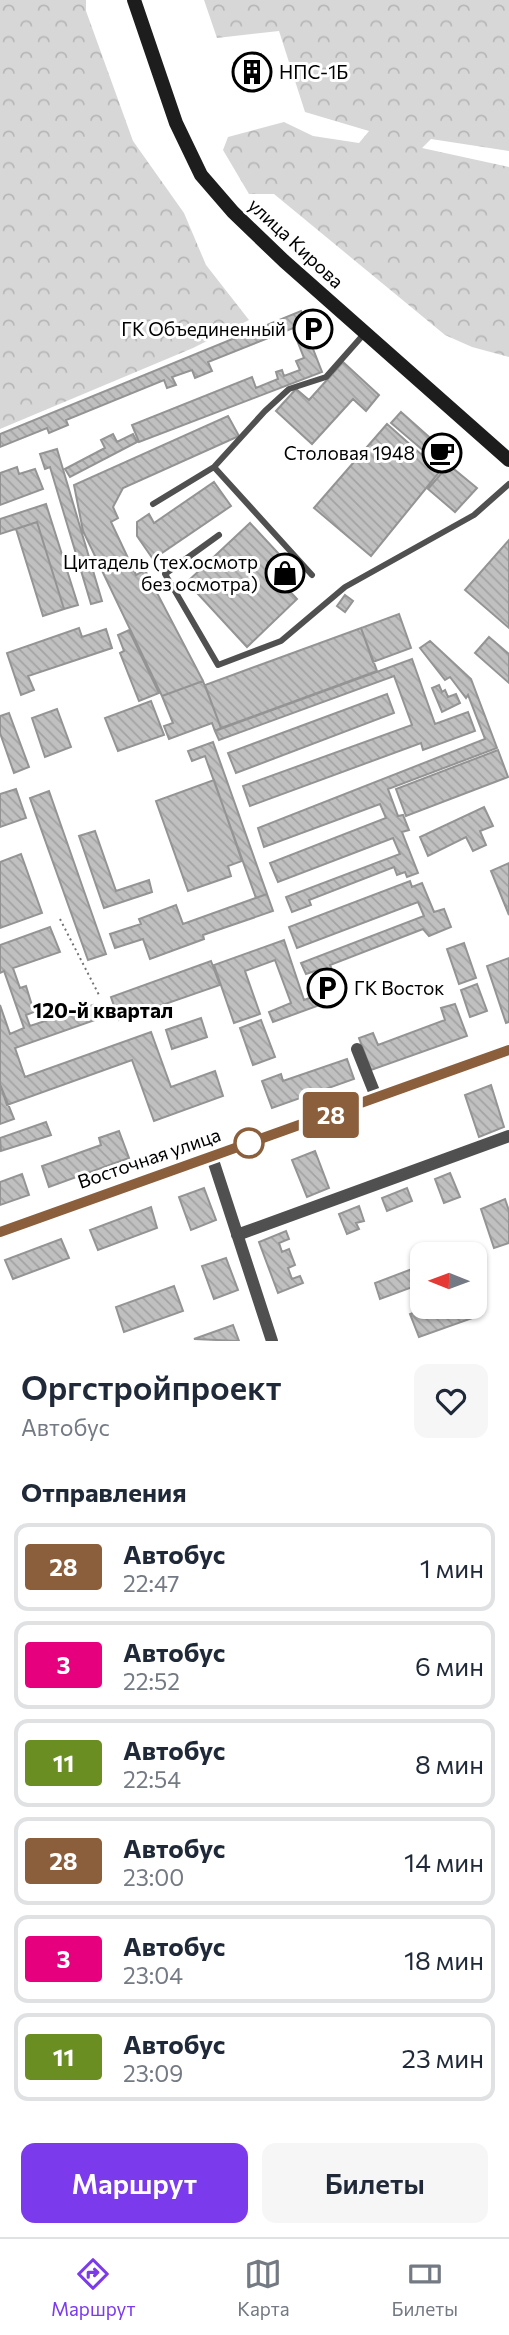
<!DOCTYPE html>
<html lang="ru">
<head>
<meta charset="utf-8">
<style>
	body { margin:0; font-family:Commissioner,sans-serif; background:#f6f6f7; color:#1f2937; height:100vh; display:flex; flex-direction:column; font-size:26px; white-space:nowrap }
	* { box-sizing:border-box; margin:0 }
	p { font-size:23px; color:#747a83 }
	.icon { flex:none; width:38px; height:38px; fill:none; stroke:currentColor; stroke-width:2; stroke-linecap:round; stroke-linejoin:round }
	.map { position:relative; height:1341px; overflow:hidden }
	.details { display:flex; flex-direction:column; background:#fff; flex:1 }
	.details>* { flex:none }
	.badge { padding:0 14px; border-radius:5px; font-size:24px; line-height:46px }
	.needle { width:46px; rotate:271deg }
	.controls { position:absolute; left:410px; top:1242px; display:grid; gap:14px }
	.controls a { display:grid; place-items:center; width:77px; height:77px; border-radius:14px; background:#fff; box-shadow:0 2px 5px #0004; font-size:35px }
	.map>.badge { position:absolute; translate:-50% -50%; box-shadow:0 0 0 4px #fff }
	h2 { padding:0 21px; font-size:26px; line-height:63px }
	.round { display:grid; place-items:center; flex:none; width:74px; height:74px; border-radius:14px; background:#f6f6f7 }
	.overview { display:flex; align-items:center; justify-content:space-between; height:119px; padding:0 21px }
	h1 { font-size:33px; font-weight:600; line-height:52px }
	.primary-button { display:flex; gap:14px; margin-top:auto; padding:14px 21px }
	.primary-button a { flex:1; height:80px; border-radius:14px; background:#7c3aed; color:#fff; font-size:28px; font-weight:600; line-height:80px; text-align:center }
	.primary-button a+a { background:#f6f6f7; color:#1f2937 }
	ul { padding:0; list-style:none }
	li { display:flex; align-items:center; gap:21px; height:88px; margin:0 14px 10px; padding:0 7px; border:4px solid #e0e1e3; border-radius:14px }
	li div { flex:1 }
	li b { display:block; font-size:26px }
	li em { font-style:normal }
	li .badge { min-width:77px; font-weight:700; text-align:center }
	.dock { display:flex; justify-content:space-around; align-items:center; height:98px; border-top:2px solid #e0e1e3; background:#fff; font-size:19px; color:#747a83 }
	.dock a { display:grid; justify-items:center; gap:4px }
	.dock .selected { color:#7c3aed }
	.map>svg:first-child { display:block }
</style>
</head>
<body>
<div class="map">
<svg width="509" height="1341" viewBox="0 0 509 1341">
	<defs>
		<pattern id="forest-crowns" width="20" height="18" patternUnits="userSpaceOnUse" patternTransform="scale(1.75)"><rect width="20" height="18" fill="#d7d7d7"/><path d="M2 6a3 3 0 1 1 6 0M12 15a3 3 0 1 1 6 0" fill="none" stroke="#b7b7b7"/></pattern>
		<pattern id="building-back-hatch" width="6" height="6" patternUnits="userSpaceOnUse" patternTransform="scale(1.75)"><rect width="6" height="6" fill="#c0c0c0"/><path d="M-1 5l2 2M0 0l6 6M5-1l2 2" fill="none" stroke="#a3a3a3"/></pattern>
	</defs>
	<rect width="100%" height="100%" fill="#fff"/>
	<!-- forest -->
	<path fill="url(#forest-crowns)" d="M0 0H86V11L133 141 184 213 206 265 249 320 193 348 0 429Z
		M204 0H509V151L431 139 422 148 509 167V357L472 347 445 335 274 194H249L223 150 228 137 284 122 313 136 359 143 369 131 305 112 279 31 217 38Z"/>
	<!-- building -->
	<path fill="url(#building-back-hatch)" stroke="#949494" stroke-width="2" d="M261 54 270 81 244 90 234 63Z
		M301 311 306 323 208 362 212 371 195 378 192 370 172 377 176 385 167 388 164 380 66 420 68 425 49 433 47 428 0 447V434Z
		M308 336 322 372 139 442 132 425 252 377 256 388 278 379 276 372 282 370 284 376 300 370 296 361 304 358 297 340Z
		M343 362 379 395 366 411 353 399 312 444 276 411 296 389 309 400Z
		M401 412 454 459 449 465 477 488 455 512 428 489 445 469 391 423Z
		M228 416 239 436 123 488 113 507 118 518 111 522 136 575 145 570 203 681 162 696 83 531 74 485Z
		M387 424 440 471 371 556 314 508Z
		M113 434 117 442 133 434 137 442 70 477 65 469 105 448 101 440Z
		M57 449 102 601 91 604 50 467 45 469 40 454Z
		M17 467 19 474 35 469 43 489 0 505V473Z
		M214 482 231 506 153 559 137 536V522L149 514 154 523Z
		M46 504 78 605 64 609 37 522 0 534V519Z
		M37 522 64 609 43 616 16 529Z
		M250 523 291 567 278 579 297 599 247 647 187 582Z
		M509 540V628L465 590Z
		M345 595 353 601 345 612 337 606Z
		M399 614 411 648 373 662 361 628Z
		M79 628 82 637 106 629 112 648 28 676 34 690 21 695 7 653Z
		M361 628 377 671 221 728 205 685Z
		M129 630 159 693 139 701 120 653 124 651 118 635Z
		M489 637 509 654V683L475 653Z
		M430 641 471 679 497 748 388 789 398 816 403 815 409 830 402 832 418 873 407 877 405 872 397 875 394 867 309 900 311 905 292 912 286 897 400 854 393 838 278 882 270 863 386 818 380 804 264 847 258 828 485 739 468 695 466 698 450 677 445 680 420 648Z
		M412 659 435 724 468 712 475 731 423 750 421 743 250 806 243 786 412 725 394 676 219 740 215 731Z
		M203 681 221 728 215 731 212 723 169 739 164 726 173 723 162 696Z
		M439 685 442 692 445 690 448 697 456 694 460 703 442 712 432 688Z
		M387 694 394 713 236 773 228 753Z
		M151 701 164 735 118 751 105 718Z
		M57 709 71 747 45 757 32 718Z
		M9 713 29 767 14 773 0 733V716Z
		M213 742 267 894 256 898 205 756 192 761 188 751Z
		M498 750 508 777 406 816 396 789Z
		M214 780 242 861 228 866 231 876 188 891 156 801Z
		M16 789 26 818 0 827V794Z
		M49 791 106 954 88 960 30 798Z
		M484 807 493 826 480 831 486 845 473 851 466 837 428 856 420 837Z
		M95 831 116 891 149 880 152 892 104 908 79 836Z
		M21 854 42 913 0 928V862Z
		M509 863V915L491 871Z
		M410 881 412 887 422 883 434 912 444 909 451 927 429 936 423 929 330 965 335 977 326 981 321 969 306 974 301 963 424 916 418 902 297 948 289 927Z
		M267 894 273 911 203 935 204 939 150 959 143 939 115 948 110 934 141 924 139 919 176 905 183 924Z
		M50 927 60 952 13 968 20 988 26 986 34 1012 26 1015 30 1026 93 1005 98 1019 15 1048 25 1077 151 1032 171 1087 215 1071 223 1096 154 1121 132 1060 7 1105 0 1084V1005L10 1034 24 1028 4 971 0 973V945Z
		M284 940 304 1000 324 993 328 1002 273 1022 269 1012 291 1003 275 960 245 971 260 1014 234 1023 214 965Z
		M464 943 476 978 459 984 447 949Z
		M509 958V1022L506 1023 487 966Z
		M211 961 220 985 119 1020 111 997Z
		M477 984 487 1011 470 1017 461 990Z
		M455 1004 467 1036 371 1070 359 1038 373 1033 378 1045 445 1020 441 1008Z
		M201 1018 207 1037 172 1049 166 1030Z
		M261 1020 275 1057 253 1065 240 1028Z
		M347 1059 354 1079 272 1108 262 1081 281 1074 283 1081Z
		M0 1084 14 1119 0 1124Z
		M0 1084 14 1119 0 1124Z
		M491 1085 504 1127 479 1137 465 1095Z
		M46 1122 51 1135 1 1151 0 1138Z
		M119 1131 129 1158 49 1187 42 1166 101 1145 99 1138Z
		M315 1151 329 1188 307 1197 292 1160Z
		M450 1173 460 1197 444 1203 435 1179Z
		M22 1174 29 1195 0 1205V1182Z
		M204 1188 216 1220 191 1230 179 1197Z
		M407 1188 412 1201 387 1211 382 1198Z
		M505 1199 509 1211V1243L494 1248 481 1209Z
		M359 1206 364 1221 356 1223 359 1229 347 1234 339 1214Z
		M151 1207 157 1228 98 1250 90 1230Z
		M286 1231 289 1239 279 1243 282 1252 289 1249 295 1265 288 1268 292 1279 300 1276 303 1283 278 1293 259 1242Z
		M61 1239 69 1258 13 1279 5 1260Z
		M226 1258 238 1290 214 1299 202 1266Z
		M412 1269 418 1285 380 1299 375 1283Z
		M174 1286 183 1311 124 1332 116 1307Z
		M474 1296 481 1315 419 1337 410 1314 429 1307H474Z
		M233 1325 239 1341 194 1339Z"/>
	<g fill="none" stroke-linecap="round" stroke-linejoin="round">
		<!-- path -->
		<path stroke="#727272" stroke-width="2" stroke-dasharray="2 3.5" stroke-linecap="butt" d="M60 919 99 995"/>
		<!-- lane -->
		<path stroke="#505050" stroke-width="6" d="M214 467 265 411 289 389 326 377 364 334
			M153 504 214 467 312 575
			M219 535 165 574 218 665 281 641 345 587 474 515 509 484"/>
		<!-- street -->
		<path stroke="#505050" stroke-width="12" d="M357 1049 377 1099
			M212 1157 272 1341
			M0 1232 509 1050
			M237 1235 509 1136"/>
		<!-- secondary -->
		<path stroke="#1d1d1d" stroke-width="14" d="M134 0 176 123 201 175 233 212 284 261 509 460"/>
	</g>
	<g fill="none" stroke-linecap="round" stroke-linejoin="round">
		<defs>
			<path id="line" d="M0 1232 509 1050"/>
		</defs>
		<!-- line casing -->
		<use href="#line" stroke="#fff" stroke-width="16"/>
		<!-- line -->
		<use href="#line" stroke="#8b5e3c" stroke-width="10"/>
	</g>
	<!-- icons -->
	<defs>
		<symbol id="building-ring" viewBox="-11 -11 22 22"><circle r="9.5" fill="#fff" stroke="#000" stroke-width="1.5"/><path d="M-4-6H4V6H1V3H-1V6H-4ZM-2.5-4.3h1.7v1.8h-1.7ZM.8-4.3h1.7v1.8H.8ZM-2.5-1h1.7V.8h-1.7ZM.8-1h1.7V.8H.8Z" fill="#000"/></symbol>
		<symbol id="parking-ring" viewBox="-11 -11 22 22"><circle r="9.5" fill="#fff" stroke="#000" stroke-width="1.5"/><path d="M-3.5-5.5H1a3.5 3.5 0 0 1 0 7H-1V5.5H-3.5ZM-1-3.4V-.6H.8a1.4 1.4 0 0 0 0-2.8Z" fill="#000"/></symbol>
		<symbol id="cafe-ring" viewBox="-11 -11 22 22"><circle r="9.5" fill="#fff" stroke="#000" stroke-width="1.5"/><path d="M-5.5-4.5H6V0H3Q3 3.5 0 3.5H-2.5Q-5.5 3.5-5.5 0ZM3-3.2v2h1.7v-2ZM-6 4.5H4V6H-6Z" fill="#000"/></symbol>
		<symbol id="shop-ring" viewBox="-11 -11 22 22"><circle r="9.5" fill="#fff" stroke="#000" stroke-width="1.5"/><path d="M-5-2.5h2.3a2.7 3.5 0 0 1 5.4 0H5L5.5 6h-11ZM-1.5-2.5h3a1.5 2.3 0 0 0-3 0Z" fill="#000"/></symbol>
	</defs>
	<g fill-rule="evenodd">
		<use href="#building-ring" x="230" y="50" width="44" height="44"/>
		<use href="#parking-ring" x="291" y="307" width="44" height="44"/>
		<use href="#cafe-ring" x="420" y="431" width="44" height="44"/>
		<use href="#shop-ring" x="263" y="551" width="44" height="44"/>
		<use href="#parking-ring" x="305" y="966" width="44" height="44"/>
	</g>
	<!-- markers -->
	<circle fill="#fff" stroke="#8b5e3c" stroke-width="3.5" cx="249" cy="1143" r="14"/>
	<g text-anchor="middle" stroke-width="6" stroke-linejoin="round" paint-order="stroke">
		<!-- poi labels -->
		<g font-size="19" fill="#000" stroke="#fff" text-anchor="end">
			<text x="279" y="79" text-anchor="start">НПС-1Б</text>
			<text x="286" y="336">ГК Объединенный</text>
			<text x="415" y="460">Столовая 1948</text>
			<text x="258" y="569">Цитадель (тех.осмотр<tspan x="258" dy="22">без осмотра)</tspan></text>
			<text x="354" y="995" text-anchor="start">ГК Восток</text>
		</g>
		<!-- street labels -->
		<g font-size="19" fill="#000" stroke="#fff">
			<text transform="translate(296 243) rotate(43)" y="7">улица Кирова</text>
			<text transform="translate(149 1158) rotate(-19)" y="7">Восточная улица</text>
		</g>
		<!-- neighbourhood labels -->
		<g font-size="21" font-weight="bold" fill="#000" stroke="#fff">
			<text x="103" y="1018">120-й квартал</text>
		</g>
	</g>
</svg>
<div class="controls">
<a><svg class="needle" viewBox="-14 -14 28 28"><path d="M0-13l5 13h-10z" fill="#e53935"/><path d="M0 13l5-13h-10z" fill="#747a83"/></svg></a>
</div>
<b class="badge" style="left:331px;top:1115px;background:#8b5e3c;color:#fff">28</b>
</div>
<section class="details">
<div class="overview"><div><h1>Оргстройпроект</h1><p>Автобус</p></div><a class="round"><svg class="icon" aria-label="heart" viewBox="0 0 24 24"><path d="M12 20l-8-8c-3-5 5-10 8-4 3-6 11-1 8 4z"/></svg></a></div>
<h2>Отправления</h2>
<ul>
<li><span class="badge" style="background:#8b5e3c;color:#fff">28</span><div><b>Автобус</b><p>22:47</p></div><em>1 мин</em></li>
<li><span class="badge" style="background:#e6007e;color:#fff">3</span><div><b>Автобус</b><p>22:52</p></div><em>6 мин</em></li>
<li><span class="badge" style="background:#6b8e23;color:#fff">11</span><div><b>Автобус</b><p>22:54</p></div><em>8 мин</em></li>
<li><span class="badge" style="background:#8b5e3c;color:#fff">28</span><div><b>Автобус</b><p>23:00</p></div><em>14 мин</em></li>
<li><span class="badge" style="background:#e6007e;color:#fff">3</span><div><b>Автобус</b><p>23:04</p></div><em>18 мин</em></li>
<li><span class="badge" style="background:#6b8e23;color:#fff">11</span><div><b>Автобус</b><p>23:09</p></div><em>23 мин</em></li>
</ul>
<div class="primary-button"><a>Маршрут</a><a>Билеты</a></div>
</section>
<nav class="dock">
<a class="selected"><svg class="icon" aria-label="directions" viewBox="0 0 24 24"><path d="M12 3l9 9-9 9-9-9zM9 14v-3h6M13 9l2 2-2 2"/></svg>Маршрут</a>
<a><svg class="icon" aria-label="map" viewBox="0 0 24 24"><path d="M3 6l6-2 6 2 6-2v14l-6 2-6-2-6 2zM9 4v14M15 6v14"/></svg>Карта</a>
<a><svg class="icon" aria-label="tickets" viewBox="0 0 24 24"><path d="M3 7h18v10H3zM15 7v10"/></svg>Билеты</a>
</nav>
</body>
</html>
